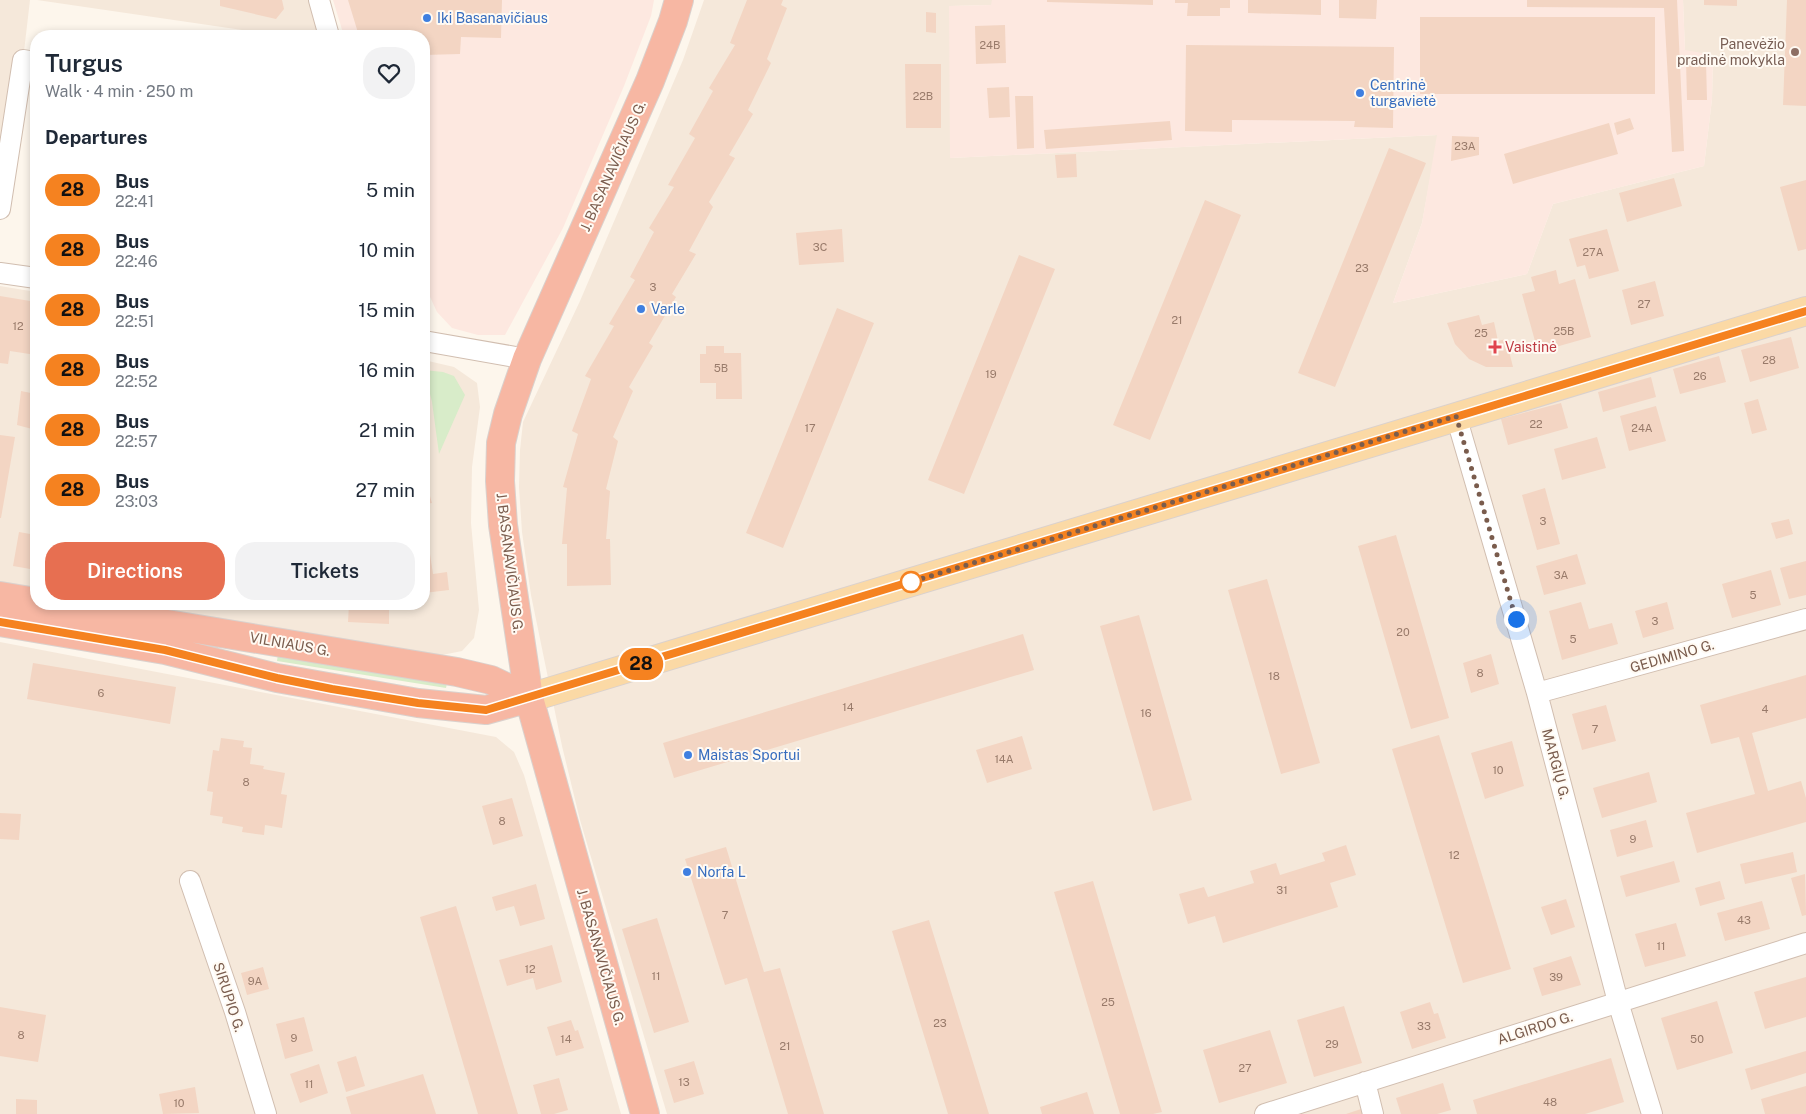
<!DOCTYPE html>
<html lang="en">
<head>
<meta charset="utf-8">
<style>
	body { margin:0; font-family:"Public Sans",sans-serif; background:#f2f2f3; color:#1f2937; height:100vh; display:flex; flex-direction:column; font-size:19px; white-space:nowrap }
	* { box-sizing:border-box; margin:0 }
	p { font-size:16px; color:#747a83 }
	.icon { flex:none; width:28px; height:28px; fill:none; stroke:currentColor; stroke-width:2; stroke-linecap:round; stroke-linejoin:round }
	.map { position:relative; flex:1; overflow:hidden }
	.details { position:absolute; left:30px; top:30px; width:400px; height:580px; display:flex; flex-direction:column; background:#fff; border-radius:20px; box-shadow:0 2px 8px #0003 }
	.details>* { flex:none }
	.badge { padding:0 10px; border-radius:16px; font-size:18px; line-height:32px }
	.you { position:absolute; width:25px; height:25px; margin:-12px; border:4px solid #fff; border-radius:50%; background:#1a73e8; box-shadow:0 0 0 8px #1a73e833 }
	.map>.badge { position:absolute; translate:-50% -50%; box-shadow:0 0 0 2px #fff }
	h2 { padding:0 15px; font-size:19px; line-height:45px }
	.round { display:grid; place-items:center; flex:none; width:52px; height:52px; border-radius:20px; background:#f2f2f3 }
	.head { display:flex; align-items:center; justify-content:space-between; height:85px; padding:0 15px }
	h1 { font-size:24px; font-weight:600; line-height:38px }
	.primary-button { display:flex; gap:10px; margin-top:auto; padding:10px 15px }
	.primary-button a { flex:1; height:58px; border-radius:20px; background:#e76f51; color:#fff; font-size:20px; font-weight:600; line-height:58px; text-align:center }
	.primary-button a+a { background:#f2f2f3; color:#1f2937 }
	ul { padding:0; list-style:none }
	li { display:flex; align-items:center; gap:15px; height:60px; padding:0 15px }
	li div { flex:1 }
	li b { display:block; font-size:19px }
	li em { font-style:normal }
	li .badge { min-width:55px; font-weight:700; text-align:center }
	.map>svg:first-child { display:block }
</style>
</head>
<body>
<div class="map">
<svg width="1806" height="1114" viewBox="0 0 1806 1114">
	<rect width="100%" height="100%" fill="#fdf6ec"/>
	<!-- residential -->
	<path fill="#f5e8da" d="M0 0H30L23 60 0 201Z
		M37 0H319L329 36H284Z
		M704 0H992V5L950 6V158L1438 135 1422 223 1393 303 1527 274 1553 204 1704 166 1712 99 1713 55 1685 51 1683 0H1806V1114H667L580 820 562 746 531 595 522 532 519 487 520 450 523 422 580 301 683 60Z
		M0 286 36 292V591L0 585Z
		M424 360 454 367 477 383 480 407 472 467 471 523 479 610 474 638 462 651 442 655 119 604H424Z
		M0 642 496 737 514 752 524 775 621 1114H0Z"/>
	<!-- commercial -->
	<path fill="#fde8e0" d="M333 0H654L651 16 624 86 563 228 505 335H478L452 328 437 312 424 284V36H344Z
		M992 0H1683L1685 50 1713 55 1712 99 1704 166 1553 204 1527 274 1393 303 1422 223 1437 135 950 158 949 6 991 5Z"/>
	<!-- green -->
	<path fill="#d8ecc9" d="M424 370 443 372 454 376 465 395 439 454 432 402Z
		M278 654 447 683 446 688 277 661Z"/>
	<!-- building -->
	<path fill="#f3d5c3" d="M220 0H282L284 9 276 19 220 6Z
		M348 0H502L501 38 461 37 460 54 424 55V36H359Z
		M747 0H783L781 5 787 8 767 59 771 63 748 110 753 114 729 155 735 158 709 202 713 207 689 251 696 254 672 294 676 297 649 343 653 346 629 387 633 391 613 437 618 441 606 489 610 491 606 539H610L611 585 567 586V544H562L567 488 563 487 578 434 572 431 591 379 585 376 614 326 609 324 635 280 630 277 654 232 649 228 674 187 668 185 695 138 689 134 713 91 709 88 735 45 730 43Z
		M1047 0H1153V5L1047 2Z
		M1175 0H1230V8H1220V16H1187L1188 3H1175Z
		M1248 0H1321V15L1248 13Z
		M1339 0H1377L1376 19 1339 18Z
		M1527 0H1677L1684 151 1672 152 1664 8 1527 7Z
		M1704 0H1737V6L1704 5Z
		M1787 0H1806V106L1783 105Z
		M926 12 936 13V33L926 32Z
		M1420 17H1655V94H1420Z
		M1005 25 1006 63 976 64 975 26Z
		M1186 45 1394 47 1393 128 1354 127 1355 121 1232 120V132L1185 131Z
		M1686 61H1706L1707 100H1687Z
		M905 64H941V128H906Z
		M1009 87 1010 117 989 118 987 88Z
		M1015 96H1033L1034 148 1017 149Z
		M1630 118 1634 129 1617 135 1614 123Z
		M1170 121 1172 140 1046 149 1044 130Z
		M1609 123 1618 154 1513 184 1504 154Z
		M1452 136 1479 137V155L1451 161Z
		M1389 148 1426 163 1335 387 1298 373Z
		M1076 154 1077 177 1057 178 1055 155Z
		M1674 178 1682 206 1627 222 1619 193Z
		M1806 180V249L1798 251 1780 187Z
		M1205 200 1241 215 1150 440 1113 425Z
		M842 229 844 262 799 265 796 233Z
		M1607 229 1619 271 1589 279 1585 265 1577 267 1569 239Z
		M1019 255 1055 269 964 494 928 480Z
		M1556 270 1559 284 1575 279 1591 337 1538 352 1522 294 1535 291 1531 277Z
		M1655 281 1664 316 1631 325 1622 290Z
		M0 296 36 302V355L10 351 8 364 0 363Z
		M837 308 874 323 783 548 746 533Z
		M1479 315 1482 325 1494 322 1498 341 1506 339 1513 367H1486L1469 359 1455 344 1447 323Z
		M1791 337 1799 368 1750 382 1741 350Z
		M706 346H724V353H741L742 399H716V383H700V354H706Z
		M1719 356 1726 382 1680 394 1673 369Z
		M1651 377 1656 397 1603 412 1598 392Z
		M21 391 36 394V430L17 425Z
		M1758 399 1767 430 1752 434 1744 403Z
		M1561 403 1568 428 1508 445 1501 419Z
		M1656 406 1666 441 1629 451 1620 416Z
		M0 435 15 437 1 518H0Z
		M1597 437 1606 468 1562 480 1554 449Z
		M424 476 432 503 424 504Z
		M1545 488 1560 544 1537 550 1522 495Z
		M1789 519 1793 534 1776 539 1771 523Z
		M19 532 36 535V570L13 566Z
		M1396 535 1449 718 1411 729 1358 546Z
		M430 554 433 574 447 572 449 590 424 593V555Z
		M1577 554 1586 584 1544 595 1536 566Z
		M1806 561V595L1789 599 1780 568Z
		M1771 570 1781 605 1732 618 1722 584Z
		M1267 579 1320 763 1281 774 1228 590Z
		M1581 602 1589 629 1612 623 1618 644 1562 660 1549 611Z
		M1667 602 1674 629 1643 638 1635 611Z
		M349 604H389V624L348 622Z
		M1139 615 1192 800 1153 811 1100 626Z
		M1023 634 1034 670 674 778 663 743Z
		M1491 654 1499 684 1471 693 1463 663Z
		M33 663 176 687 170 724 27 699Z
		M1806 675V718L1752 733 1768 791 1801 781 1806 798V822L1697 853 1686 813 1755 794 1739 737 1711 744 1700 705Z
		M1606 705 1616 741 1582 750 1572 714Z
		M1439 735 1511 969 1463 983 1392 749Z
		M1022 736 1032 769 987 783 976 750Z
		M221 738 244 741 243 747 252 748 250 764 264 766 263 769 285 773 281 794 287 795 282 828 265 825 264 835 242 832 243 827 222 823 223 817 210 815 213 792 207 791 213 750 219 751Z
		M1512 741 1524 786 1485 799 1471 753Z
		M1649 772 1657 802 1602 818 1593 788Z
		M512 798 523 836 493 845 482 806Z
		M0 813 21 814 19 840 0 839Z
		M1646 820 1653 847 1617 857 1610 830Z
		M1346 845 1356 875 1330 883 1338 907 1223 943 1215 916 1188 924 1179 894 1204 887 1208 897 1254 883 1250 871 1276 863 1280 875 1325 861 1322 853Z
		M726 847 764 972 780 968 824 1114H788L747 978 725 985 685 859Z
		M1793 852 1797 872 1745 884 1740 864Z
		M1674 861 1680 882 1626 897 1620 876Z
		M1805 874 1806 915 1802 916 1791 878Z
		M1093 881 1162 1112 1153 1114H1120L1054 892Z
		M1720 881 1725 899 1700 906 1695 888Z
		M536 884 545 919 520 926 514 906 496 911 492 897Z
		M1566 899 1575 927 1551 935 1541 907Z
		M1762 901 1770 929 1725 941 1717 913Z
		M456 906 518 1114H478L420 917Z
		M657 918 689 1022 654 1033 622 929Z
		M929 920 989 1114H948L892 931Z
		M1676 923 1686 956 1645 967 1635 934Z
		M552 945 562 982 536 990 533 978 507 986 499 960Z
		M1571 956 1581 985 1542 996 1533 968Z
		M263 967 269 989 247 995 241 973Z
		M1806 977V1017L1765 1029 1754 992Z
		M1717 1001 1733 1053 1677 1070 1661 1018Z
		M1430 1002 1434 1014 1438 1013 1446 1038 1412 1049 1400 1012Z
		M1344 1006 1362 1063 1314 1077 1297 1020Z
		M0 1007 46 1015 38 1062 0 1056Z
		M304 1017 313 1051 285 1059 276 1024Z
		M571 1020 575 1031 578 1030 584 1048 556 1056 547 1027Z
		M1270 1030 1287 1083 1219 1103 1203 1050Z
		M1806 1051V1073L1751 1090 1745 1069Z
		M356 1056 365 1086 346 1092 337 1062Z
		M1611 1058 1624 1102 1585 1114H1477L1473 1100Z
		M694 1061 704 1094 674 1103 664 1070Z
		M319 1064 328 1093 300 1103 290 1074Z
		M423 1074 436 1114H351L346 1097Z
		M559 1078 568 1110 554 1114H541L533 1085Z
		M1443 1083 1451 1110 1437 1114H1401L1396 1098Z
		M1806 1086V1114H1765L1761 1099Z
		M195 1087 199 1113 163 1114 159 1094Z
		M1087 1092 1094 1114H1042L1040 1107Z
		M16 1099 37 1100V1114H16Z
		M1361 1109 1363 1114H1346Z"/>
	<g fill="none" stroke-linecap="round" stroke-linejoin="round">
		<defs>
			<path id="street" d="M319 0 329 36
				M0 209 23 60 36 62
				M0 273 36 278
				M424 341 527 359
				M1456 416 1537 693 1618 1002 1652 1114
				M1537 693 1806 619
				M190 881 235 1012 266 1114
				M1365 1082 1373 1114
				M1265 1114 1806 943"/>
			<path id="primary" d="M529 698 1806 311"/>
			<path id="highway" d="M0 596 36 602
				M46 604 457 672 491 680 529 698
				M0 622 165 650 277 678 418 703 486 710 529 698
				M645 1114 529 698 503 525 500 481 501 443 508 414 527 359 650 81 673 21 679 0"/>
		</defs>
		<!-- street casing -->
		<use href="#street" stroke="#d1beb0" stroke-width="22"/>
		<!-- primary casing -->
		<use href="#primary" stroke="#dad1cd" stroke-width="30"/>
		<!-- highway casing -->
		<use href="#highway" stroke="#dad1cd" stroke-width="30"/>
		<!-- street -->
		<use href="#street" stroke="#fff" stroke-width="20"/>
		<!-- primary -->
		<use href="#primary" stroke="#fbd9a5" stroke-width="28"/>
		<!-- highway -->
		<use href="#highway" stroke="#f7b7a3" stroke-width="28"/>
	</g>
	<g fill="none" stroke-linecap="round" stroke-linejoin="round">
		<defs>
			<path id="line" d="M0 622 165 650 277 678 332 689 418 703 486 710 1806 311"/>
		</defs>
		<!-- line casing -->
		<use href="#line" stroke="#fff" stroke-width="11"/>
		<!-- line -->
		<use href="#line" stroke="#f58220" stroke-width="8"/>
		<!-- walk -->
		<path stroke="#7a5c4d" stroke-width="5" stroke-dasharray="0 9" d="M911 582 904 584 1456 416 1516 619"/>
	</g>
	<!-- markers -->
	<g fill="#3f7fe0" stroke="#fffaf3" stroke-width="2">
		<circle cx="427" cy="18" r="5"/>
		<circle cx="1360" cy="93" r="5"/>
		<circle cx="641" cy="309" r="5"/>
		<circle cx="688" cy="755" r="5"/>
		<circle cx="687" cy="872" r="5"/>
	</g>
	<circle fill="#8d6e63" stroke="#fffaf3" stroke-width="2" cx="1795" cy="52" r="5"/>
	<path fill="#e0444e" stroke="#fffaf3" stroke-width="2" d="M1492.5 339.5h5v5h5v5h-5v5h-5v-5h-5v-5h5z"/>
	<circle fill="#fff" stroke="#f58220" stroke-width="2.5" cx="911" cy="582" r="10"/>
	<g text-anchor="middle" stroke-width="4" stroke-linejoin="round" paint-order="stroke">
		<!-- number labels -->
		<g font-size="11" fill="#987a6a">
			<text x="990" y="49">24B</text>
			<text x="923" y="100">22B</text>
			<text x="1465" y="150">23A</text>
			<text x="820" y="251">3C</text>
			<text x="1593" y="256">27A</text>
			<text x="1362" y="272">23</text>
			<text x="653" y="291">3</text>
			<text x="1644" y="308">27</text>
			<text x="1177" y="324">21</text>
			<text x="18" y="330">12</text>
			<text x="1564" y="335">25B</text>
			<text x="1481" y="337">25</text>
			<text x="1769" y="364">28</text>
			<text x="721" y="372">5B</text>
			<text x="991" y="378">19</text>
			<text x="1700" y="380">26</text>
			<text x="1536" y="428">22</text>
			<text x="810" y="432">17</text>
			<text x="1642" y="432">24A</text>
			<text x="1543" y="525">3</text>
			<text x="1561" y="579">3A</text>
			<text x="1753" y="599">5</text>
			<text x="1655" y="625">3</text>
			<text x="1403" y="636">20</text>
			<text x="1573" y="643">5</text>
			<text x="1480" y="677">8</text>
			<text x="1274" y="680">18</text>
			<text x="101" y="697">6</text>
			<text x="848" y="711">14</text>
			<text x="1765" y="713">4</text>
			<text x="1146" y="717">16</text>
			<text x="1595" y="733">7</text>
			<text x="1004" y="763">14A</text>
			<text x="1498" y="774">10</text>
			<text x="246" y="786">8</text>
			<text x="502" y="825">8</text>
			<text x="1633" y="843">9</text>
			<text x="1454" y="859">12</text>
			<text x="1282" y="894">31</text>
			<text x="725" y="919">7</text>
			<text x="1744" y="924">43</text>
			<text x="1661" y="950">11</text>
			<text x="530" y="973">12</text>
			<text x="656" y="980">11</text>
			<text x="1556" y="981">39</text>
			<text x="255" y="985">9A</text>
			<text x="1108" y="1006">25</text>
			<text x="940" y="1027">23</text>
			<text x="1424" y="1030">33</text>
			<text x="21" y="1039">8</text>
			<text x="294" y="1042">9</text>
			<text x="566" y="1043">14</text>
			<text x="1697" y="1043">50</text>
			<text x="1332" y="1048">29</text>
			<text x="785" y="1050">21</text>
			<text x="1245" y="1072">27</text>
			<text x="684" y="1086">13</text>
			<text x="309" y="1088">11</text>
			<text x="1550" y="1106">48</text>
			<text x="179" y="1107">10</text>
		</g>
		<!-- shop labels -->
		<g font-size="14" fill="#366cbe" stroke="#fffaf3" text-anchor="start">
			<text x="437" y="23">Iki Basanavičiaus</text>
			<text x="1370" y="90">Centrinė<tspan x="1370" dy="16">turgavietė</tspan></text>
			<text x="651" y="314">Varle</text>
			<text x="698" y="760">Maistas Sportui</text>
			<text x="697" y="877">Norfa L</text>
		</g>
		<!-- education labels -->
		<g font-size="14" fill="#785e54" stroke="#fffaf3" text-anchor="end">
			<text x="1785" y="49">Panevėžio<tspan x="1785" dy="16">pradinė mokykla</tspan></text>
		</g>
		<!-- street labels -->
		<g font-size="14" fill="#7a5c4d" stroke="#fffaf3">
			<text transform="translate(613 166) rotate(-66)" y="5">J. BASANAVIČIAUS G.</text>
			<text transform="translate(510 563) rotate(83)" y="5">J. BASANAVIČIAUS G.</text>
			<text transform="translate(290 644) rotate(10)" y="5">VILNIAUS G.</text>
			<text transform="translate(1672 656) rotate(-16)" y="5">GEDIMINO G.</text>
			<text transform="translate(1556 764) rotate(75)" y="5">MARGIŲ G.</text>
			<text transform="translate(601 957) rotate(74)" y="5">J. BASANAVIČIAUS G.</text>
			<text transform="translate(229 997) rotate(72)" y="5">SIRUPIO G.</text>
			<text transform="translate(1535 1028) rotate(-18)" y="5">ALGIRDO G.</text>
		</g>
		<!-- health labels -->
		<g font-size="14" fill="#be3a42" stroke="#fffaf3" text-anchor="start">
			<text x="1505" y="352">Vaistinė</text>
		</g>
	</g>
</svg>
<div class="you" style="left:1516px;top:619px"></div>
<b class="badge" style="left:641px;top:664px;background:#f58220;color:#111">28</b>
<section class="details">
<div class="head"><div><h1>Turgus</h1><p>Walk · 4 min · 250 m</p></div><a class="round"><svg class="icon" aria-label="heart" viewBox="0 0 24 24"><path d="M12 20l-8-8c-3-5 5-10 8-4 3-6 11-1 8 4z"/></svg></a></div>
<h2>Departures</h2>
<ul>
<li><span class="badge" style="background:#f58220;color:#111">28</span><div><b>Bus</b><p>22:41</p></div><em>5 min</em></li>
<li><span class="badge" style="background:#f58220;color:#111">28</span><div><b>Bus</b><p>22:46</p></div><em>10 min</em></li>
<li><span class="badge" style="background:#f58220;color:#111">28</span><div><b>Bus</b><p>22:51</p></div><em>15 min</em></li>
<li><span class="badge" style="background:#f58220;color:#111">28</span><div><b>Bus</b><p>22:52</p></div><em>16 min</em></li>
<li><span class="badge" style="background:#f58220;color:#111">28</span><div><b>Bus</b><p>22:57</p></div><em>21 min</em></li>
<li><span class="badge" style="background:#f58220;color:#111">28</span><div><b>Bus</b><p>23:03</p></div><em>27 min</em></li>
</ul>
<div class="primary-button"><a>Directions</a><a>Tickets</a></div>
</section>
</div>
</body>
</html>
